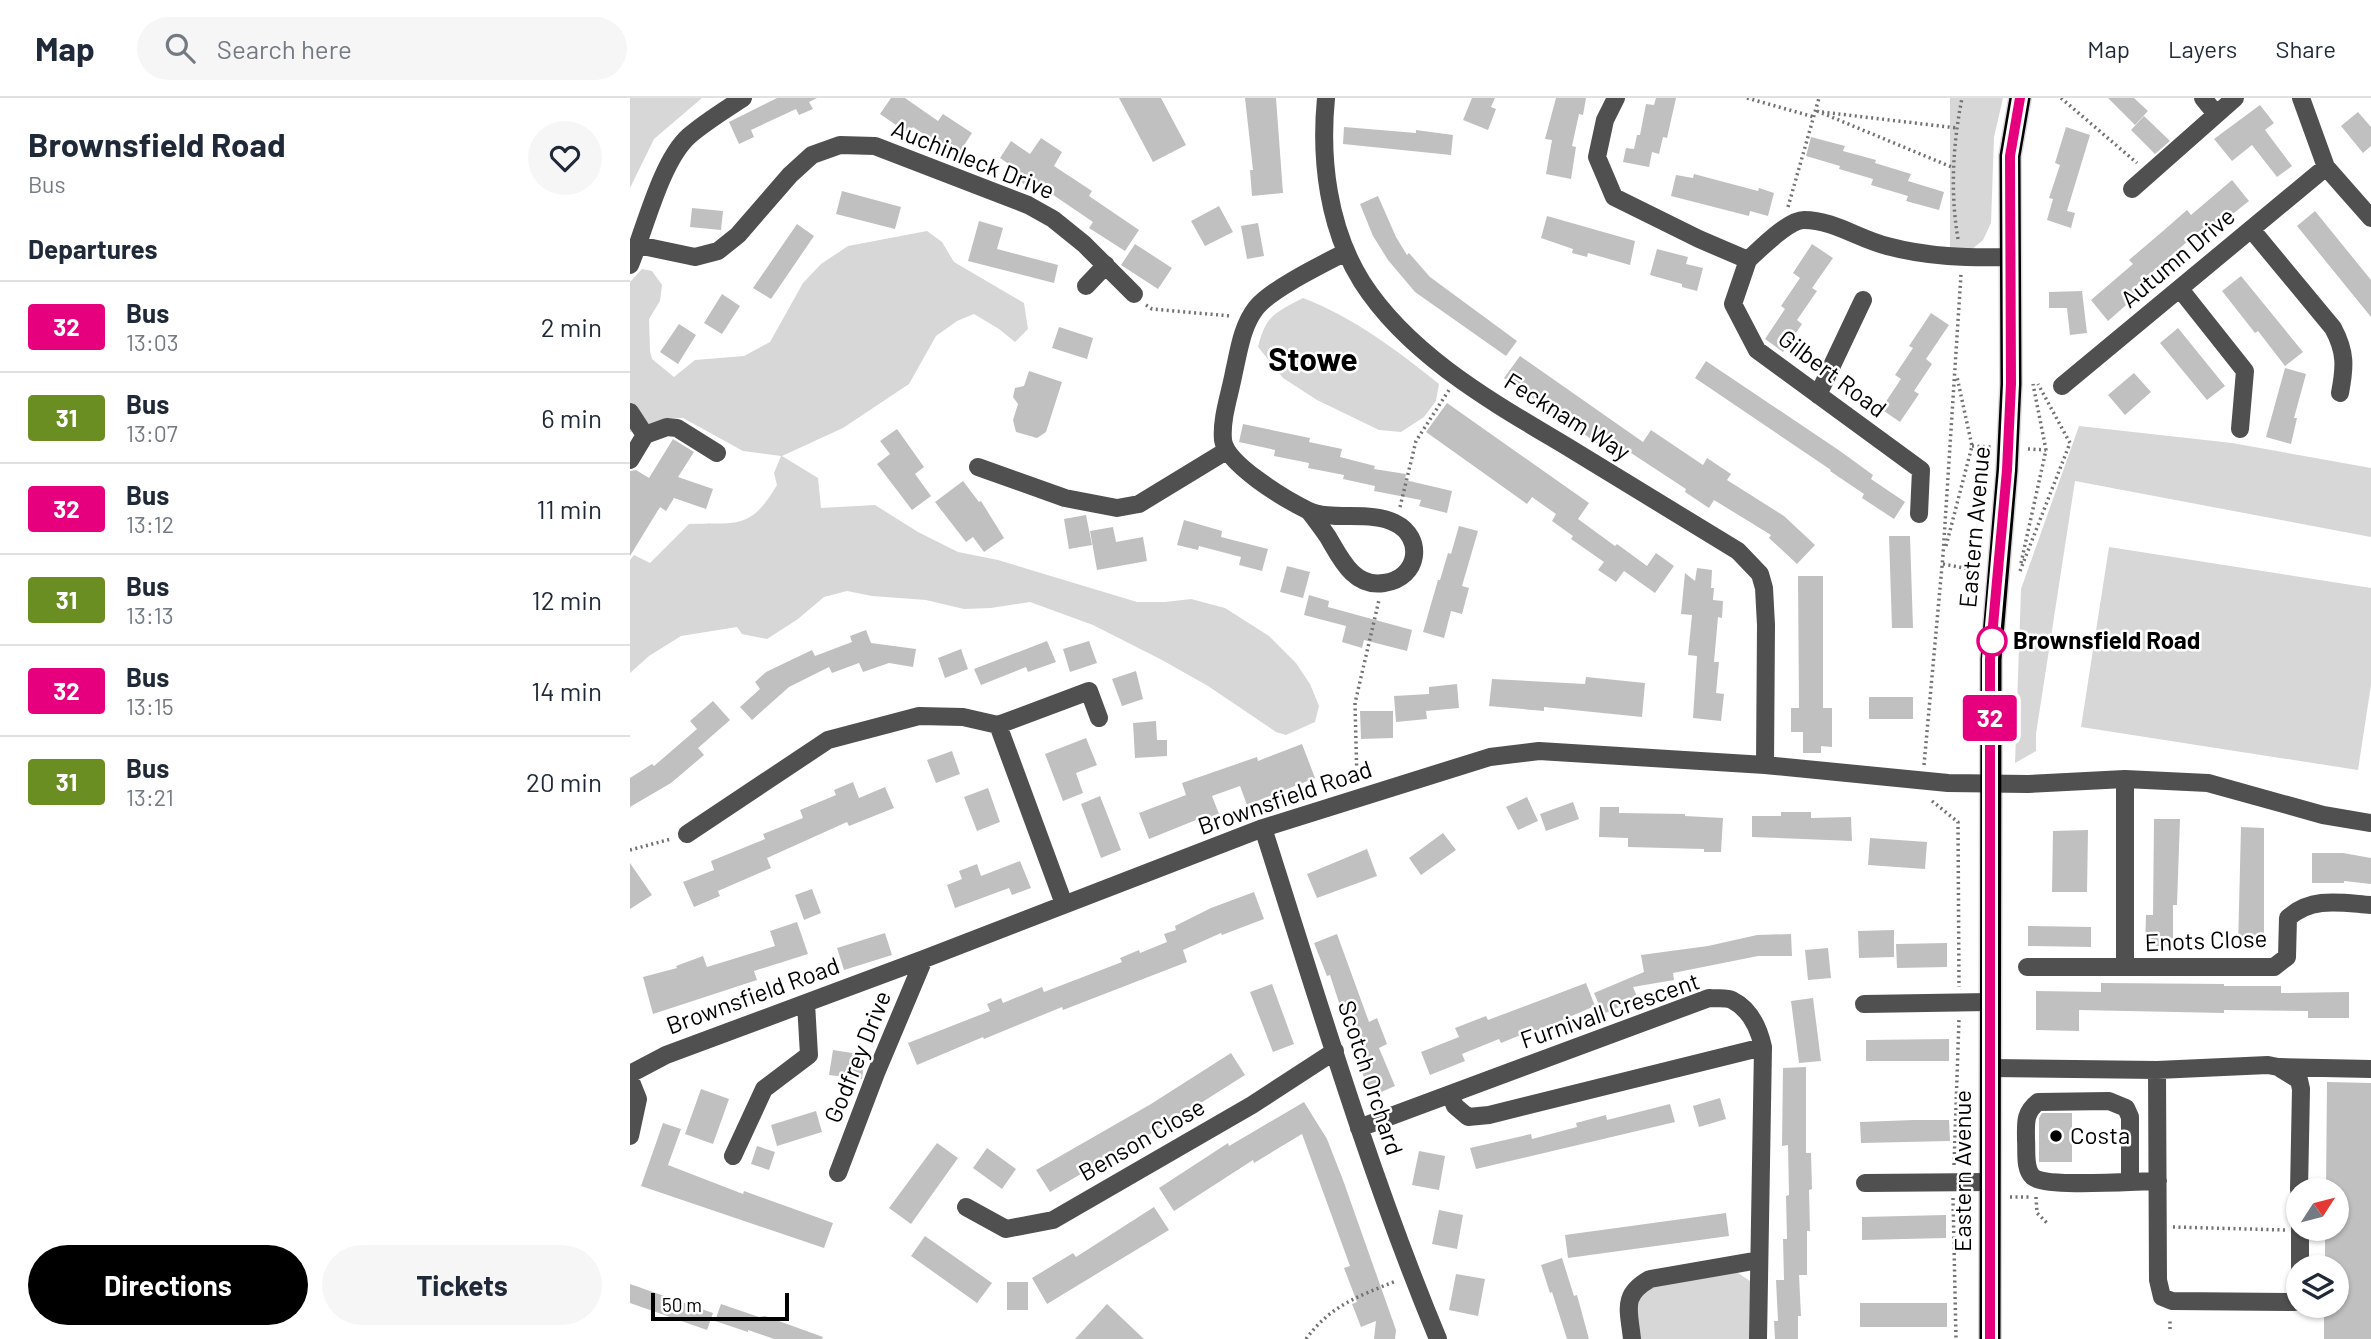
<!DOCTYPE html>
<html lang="en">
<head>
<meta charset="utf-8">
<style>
	body { margin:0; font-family:Barlow,sans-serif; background:#f6f6f7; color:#1f2937; height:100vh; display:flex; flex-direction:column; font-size:26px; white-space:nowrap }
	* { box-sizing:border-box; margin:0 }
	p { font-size:23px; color:#747a83 }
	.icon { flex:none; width:38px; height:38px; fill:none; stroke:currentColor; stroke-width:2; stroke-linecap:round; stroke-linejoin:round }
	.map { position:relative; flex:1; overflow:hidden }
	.details { display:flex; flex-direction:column; background:#fff; width:630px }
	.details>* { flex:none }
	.badge { padding:0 14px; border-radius:5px; font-size:24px; line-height:46px }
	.needle { width:46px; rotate:54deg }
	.buttons { position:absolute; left:1656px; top:1080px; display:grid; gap:14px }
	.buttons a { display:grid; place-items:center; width:63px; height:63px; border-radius:50%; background:#fff; box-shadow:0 2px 5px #0004; font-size:35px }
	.scale { position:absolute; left:21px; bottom:18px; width:138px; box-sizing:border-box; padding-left:7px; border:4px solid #000; border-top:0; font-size:19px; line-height:24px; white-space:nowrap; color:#000; -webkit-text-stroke:5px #fff; paint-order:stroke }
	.map>.badge { position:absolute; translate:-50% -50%; box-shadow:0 0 0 4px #fff }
	h2 { padding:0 28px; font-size:26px; line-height:63px }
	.round { display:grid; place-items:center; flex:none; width:74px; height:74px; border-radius:37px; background:#f6f6f7 }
	.headline { display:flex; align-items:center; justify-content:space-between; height:119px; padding:0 28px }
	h1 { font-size:33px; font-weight:700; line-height:52px }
	.button { display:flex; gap:14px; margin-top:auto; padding:14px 28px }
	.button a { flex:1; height:80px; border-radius:42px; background:#000; color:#fff; font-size:28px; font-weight:700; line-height:80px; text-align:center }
	.button a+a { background:#f6f6f7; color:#1f2937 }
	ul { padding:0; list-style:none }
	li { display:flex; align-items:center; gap:21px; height:91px; padding:0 28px; border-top:2px solid #e0e1e3 }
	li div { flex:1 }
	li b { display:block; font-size:26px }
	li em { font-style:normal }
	li .badge { min-width:77px; font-weight:700; text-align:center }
	header { display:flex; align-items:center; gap:42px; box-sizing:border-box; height:98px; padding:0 35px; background:#fff; border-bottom:2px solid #e0e1e3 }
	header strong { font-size:33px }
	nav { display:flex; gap:38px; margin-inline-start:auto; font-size:24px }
	.search { width:490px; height:63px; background:#f6f6f7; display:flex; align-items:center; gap:18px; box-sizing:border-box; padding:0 24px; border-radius:38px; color:#747a83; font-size:26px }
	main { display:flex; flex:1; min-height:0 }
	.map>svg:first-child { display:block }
</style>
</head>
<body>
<header>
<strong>Map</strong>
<div class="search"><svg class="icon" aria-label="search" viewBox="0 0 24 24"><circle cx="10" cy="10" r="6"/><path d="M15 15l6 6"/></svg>Search here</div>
<nav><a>Map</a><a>Layers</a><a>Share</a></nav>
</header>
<main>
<section class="details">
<div class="headline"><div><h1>Brownsfield Road</h1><p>Bus</p></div><a class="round"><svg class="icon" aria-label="heart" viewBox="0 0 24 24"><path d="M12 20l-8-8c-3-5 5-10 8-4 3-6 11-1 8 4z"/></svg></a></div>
<h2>Departures</h2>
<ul>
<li><span class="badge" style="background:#e6007e;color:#fff">32</span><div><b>Bus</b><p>13:03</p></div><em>2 min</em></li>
<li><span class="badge" style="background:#6b8e23;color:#fff">31</span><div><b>Bus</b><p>13:07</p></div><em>6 min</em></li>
<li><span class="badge" style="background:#e6007e;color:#fff">32</span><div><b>Bus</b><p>13:12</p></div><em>11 min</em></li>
<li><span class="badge" style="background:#6b8e23;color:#fff">31</span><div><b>Bus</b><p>13:13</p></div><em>12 min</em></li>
<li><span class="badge" style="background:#e6007e;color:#fff">32</span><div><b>Bus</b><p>13:15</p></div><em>14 min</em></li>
<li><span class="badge" style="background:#6b8e23;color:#fff">31</span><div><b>Bus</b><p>13:21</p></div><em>20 min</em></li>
</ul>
<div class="button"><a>Directions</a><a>Tickets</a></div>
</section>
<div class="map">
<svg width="1741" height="1241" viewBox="0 0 1741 1241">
	<rect width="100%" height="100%" fill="#fff"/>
	<!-- green -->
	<path fill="#d7d7d7" d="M0 0H72L24 41 0 90Z
		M1320 0H1373L1364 39 1361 125 1353 142 1341 152H1320Z
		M297 133 312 144 324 164 394 205 398 231 385 244 369 231 344 216 327 223 306 238 279 286 213 330 152 358 188 380 191 410 245 407 288 434 328 454 368 462 507 504H535L561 501 595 510 639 538 666 565 680 586 689 608 685 624 656 637 646 634 578 588 532 562 463 527 400 504 361 510 334 511 296 502 242 498 217 493 194 499 168 521 137 541 112 536 107 529 51 538 19 558 0 575V462L4 457 20 465 59 426C107 424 120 433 147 387L144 375 151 358 113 353 53 320H38L28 329 0 334V184L12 171 22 173 32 187 30 203 19 221 20 253 22 261 44 279 65 262 114 258 140 244 173 185 191 166 218 148Z
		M673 200C723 219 768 253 809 286L806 303 794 319 771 334 749 332 687 302 653 280 628 249C636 217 645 215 673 200Z
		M1449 328 1602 345 1741 370V439L1445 383 1406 636V653L1385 665 1391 491Z
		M1479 449 1741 490V587L1728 672 1451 629Z
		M1105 1173 1120 1183 1122 1241H1008L1004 1210 1010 1197 1022 1188Z"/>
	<!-- building -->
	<path fill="#c0c0c0" d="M147 0H187L179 4 183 11 169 17 166 11 121 32 124 39 109 46 99 24Z
		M261 0H275L308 23 313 16 342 35 327 58 283 29 279 36 250 16Z
		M489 0H531L556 47 523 64Z
		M615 0H646L653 95 622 98 620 72H623Z
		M842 0H865L861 9 866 11 858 32 833 22Z
		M926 0H956L953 17 949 16 942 48 946 49 941 81 916 76 922 42 915 41Z
		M1026 0H1046L1037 40 1033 39 1029 56 1022 54 1019 69 993 64 996 50 1004 51 1007 37H1010L1016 6 1024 7Z
		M1478 0H1504L1518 13 1505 27Z
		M1630 7 1644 25 1635 32 1662 68 1647 79 1622 47 1602 63 1584 41Z
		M1728 14 1741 29V48L1733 55 1711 28Z
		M1514 18 1540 43 1525 56 1501 32Z
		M714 29 786 35V32L823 37 821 57 713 46Z
		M1436 29 1460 37 1437 113 1445 115 1441 130 1417 122 1423 101 1419 100 1430 67 1425 65Z
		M1181 39 1215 48 1213 53 1246 62 1245 65 1281 76 1278 83 1314 94 1309 112 1276 103 1278 98 1241 87 1243 81 1209 71 1210 68 1176 58Z
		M411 40 432 54 424 68 462 93 459 98 509 132 495 153 459 130 463 124 410 88 406 94 385 80 389 73 370 60 381 43 400 56Z
		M1064 76 1128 93 1129 90 1144 95 1138 118 1120 113 1119 118 1041 98 1046 77 1063 80Z
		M1602 82 1619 103 1585 130 1580 124 1506 188 1511 194 1478 223 1461 202 1503 166 1499 162 1533 133 1557 112 1561 117Z
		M212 93 271 109 265 131 206 116Z
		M748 98 766 139 777 157 779 155 800 179 887 243 876 258 785 194 758 162 743 138 730 106Z
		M589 108 603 134 575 148 561 123Z
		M62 110 93 113 91 132 60 129Z
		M1685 113 1741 182V219L1667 128Z
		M917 118 1005 143 1000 167 958 155 957 159 942 155 943 151 911 140Z
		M349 123 373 130 367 151 428 167 424 185 338 163Z
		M628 125 634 158 617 161 611 128Z
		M167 126 184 138 141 201 123 190Z
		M505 146 542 170 528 191 491 167Z
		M1182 146 1203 160 1182 190 1187 193 1167 222 1172 226 1153 254 1135 241 1155 211 1151 208 1170 180 1163 175Z
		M1027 151 1058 159 1056 166 1073 170 1067 193 1052 189V186L1020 177Z
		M1611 178 1673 254 1655 268 1628 233 1625 235 1592 193Z
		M1452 193 1457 235 1440 237 1437 210H1419V194Z
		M92 196 110 208 92 236 74 225Z
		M1301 215 1319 227 1296 261 1302 266 1284 293 1289 296 1270 324 1251 311 1271 281 1265 277 1283 250 1279 248Z
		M49 226 66 237 48 266 30 254Z
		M429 229 463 240 457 261 422 250Z
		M1548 230 1595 288 1577 302 1530 245Z
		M890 258 1013 344 1021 332 1073 367 1077 360 1101 376 1097 382 1154 418 1185 447 1167 466 1139 440 1141 437 1084 402 1079 410 1055 394 1056 391 998 353 992 362 971 348 874 280Z
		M1076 263 1210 353 1243 377 1241 381 1275 404 1264 421 1232 400 1234 396 1200 373 1201 372 1065 280Z
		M1655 270 1676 276 1664 320H1667L1661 346 1636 339Z
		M399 273 432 284 416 334 407 340 386 334 383 322 388 306 383 299 385 290 394 288Z
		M1504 275 1521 294 1495 317 1478 297Z
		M817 305 959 405 948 421 985 448 987 446 1017 468 1026 455 1044 468 1025 495 994 473 986 484 968 472 974 464 941 441 943 438 922 423 926 416 902 399 897 406 796 334Z
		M613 326 680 340 679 344 712 351 710 359 745 368 744 371 776 376 775 382 822 393 817 415 789 408 791 402 744 393 745 388 713 381 714 377 678 370 679 365 644 358 645 352 609 344Z
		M267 331 294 369 285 376 301 398 282 412 247 366 260 356 250 343Z
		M43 341 64 354 48 379 83 391 76 411 44 400 36 413 30 409 0 458V373L6 372 19 380Z
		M333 383 349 404 351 403 374 440 354 454 343 439 336 444 305 404Z
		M456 417 462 447 439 451 434 421Z
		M554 422 592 433 591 439 638 451 632 473 609 467 611 459 569 448 568 452 547 447Z
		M829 428 848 433 832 488 839 490 832 516 821 513 814 540 793 534 808 482H810L818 455 821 456Z
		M483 429 486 444 513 439 517 463 467 472 460 433Z
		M1259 438H1280L1283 530H1262Z
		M657 468 680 474 673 500 650 494Z
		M1067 470 1082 472 1081 490H1084L1083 502 1093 503 1092 520 1088 519 1084 564H1089L1086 595 1094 596 1091 623 1063 620 1067 558 1058 557 1062 517 1051 516 1055 475 1065 483Z
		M1168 478H1193V610H1202V649L1191 648V655H1173V634H1161V610H1169Z
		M679 497 699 503 698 509 782 532 777 553 734 542 732 550 712 544 716 528 674 517Z
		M236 532 241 545 286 551 283 569 259 565 233 574 229 565 202 575 199 569 159 589 122 622 110 609 130 591 125 584 136 574 182 552 185 558 222 544 220 538Z
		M417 543 426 564 398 574 396 569 351 587 344 571Z
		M459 543 467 565 440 574 433 551Z
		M331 551 338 571 315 580 308 560Z
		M506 573 513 601 492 608 482 581Z
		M956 579 1015 585 1012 619 914 609V613L859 608 862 581 955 586Z
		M827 586 829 610 796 613 797 621 766 624 764 598 799 596V589Z
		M1239 599H1283V621H1239Z
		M83 603 100 622 68 650 74 657 41 685 0 709V680L22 666 24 668 67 631 60 623Z
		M730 613H763V640L731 641Z
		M526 623 527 642H537V658L505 660 503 625Z
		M456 640 467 667 446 675 453 695 433 703 415 656Z
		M672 646 685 680 617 707 610 688 582 698 589 716 567 725 566 722 519 741 509 715 556 697 552 685 627 659 628 663Z
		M322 653 330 676 306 685 297 662Z
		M223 684 229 700 255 689 264 710 219 728 217 724 137 760 141 770 88 793 90 798 64 809 53 784 84 772 81 763 135 741 133 736 173 720 170 712 206 697 204 692Z
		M358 690 370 724 347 733 334 699Z
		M470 698 491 752 471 760 451 706Z
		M897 699 908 723 888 732 876 709Z
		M943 704 949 721 916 733 910 716Z
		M970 709H989V715L1055 716V718L1093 720 1091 754H1074V751L998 749V740L969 739Z
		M1151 714H1181V720L1221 719 1222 743 1122 739V718H1151Z
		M1524 721H1550L1547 807H1543V848H1515L1516 817H1523Z
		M1611 729 1634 730V850H1608Z
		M1458 732 1457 794H1422L1423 733Z
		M813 735 826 752 791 777 779 760Z
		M1240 740 1297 744 1295 771 1238 767Z
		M737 751 747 778 687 800 677 776Z
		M1682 755H1713L1741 760V786L1714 783V785H1682Z
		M390 763 401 790 382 797 379 790 325 810 317 787 332 781 329 773 347 766 351 778Z
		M0 765 22 797 0 811Z
		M182 791 191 815 174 822 165 797Z
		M624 794 634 821 592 837 591 835 553 852 557 864 433 912 432 909 354 941 353 939 287 967 278 945 360 913 357 906 371 900 373 905 412 889 414 894 492 864 490 860 509 852 510 855 537 844 534 836 546 832 545 828 581 810Z
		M167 824 178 856 124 873 127 882 23 916 13 879 47 870 46 868 73 858 77 869 145 848 140 833Z
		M1398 828 1461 829V849L1398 848Z
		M1264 832V859L1229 860 1228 833Z
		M255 835 262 857 214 872 207 850Z
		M707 836 739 924 747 920 757 946 749 950 765 988 742 998 728 965 737 961 722 921 715 923 700 877 697 878 684 845Z
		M1161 836 1162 858H1128L1043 875 1044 882 1003 889 1008 901 973 916 964 895 1014 874 1011 857 1078 848 1127 837Z
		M1317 845V869L1267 870 1266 846Z
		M1198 850 1201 880 1178 882 1175 852Z
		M956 885 965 908 904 934 903 932 871 945 869 941 832 956 835 963 800 977 791 954 829 939 825 930 856 918 858 922Z
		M1471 885 1594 886V888H1651V895L1719 894V920H1678V913L1594 912V915L1449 912V933L1406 932V893L1471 894Z
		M642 886 664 946 643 954 620 894Z
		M1183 900 1191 963 1169 965 1161 903Z
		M1319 941V963H1236V942Z
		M203 952 235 957 232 981 199 977Z
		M601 955 615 977 544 1022 420 1094 406 1072 521 1006Z
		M1176 969V1055H1181L1182 1091 1179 1092 1180 1133H1177V1177H1169L1171 1218H1168V1241H1145L1144 1223H1148L1146 1182H1154L1153 1141H1157L1156 1098 1159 1097 1158 1047 1152 1048 1153 970Z
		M1697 984 1741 985V1241H1694V1208H1706V1169H1695V1130H1706V1092H1696Z
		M71 991 99 1001 83 1046 55 1036Z
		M1090 1000 1096 1021 1069 1029 1063 1008Z
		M674 1004 697 1041 713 1082 766 1232 765 1241H744L746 1223 731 1229 722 1206 727 1204 714 1170 720 1168 672 1036 624 1065 623 1062 544 1113 529 1090 598 1045 599 1048Z
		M1040 1006 1045 1024 846 1071 840 1050 901 1036 902 1041 947 1029 946 1025 976 1017 977 1022Z
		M186 1013 192 1034 147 1048 141 1027Z
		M1412 1015H1442V1064H1409V1020Z
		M1284 1022H1319L1320 1043 1231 1045 1230 1024Z
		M33 1025 51 1031 38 1067 113 1096 114 1093 203 1125 194 1150 11 1088Z
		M307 1045 328 1060 281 1126 259 1110Z
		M127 1048 145 1054 139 1072 121 1066Z
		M357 1050 386 1071 372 1091 343 1070Z
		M789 1053 815 1058 809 1092 782 1087Z
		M524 1109 539 1132 417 1206 402 1180 443 1155 446 1159Z
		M809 1112 833 1117 827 1151 802 1146Z
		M1096 1115 1099 1138 938 1160 935 1137Z
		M1316 1117V1140L1232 1142V1119Z
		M295 1138 362 1185 347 1205 281 1158Z
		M932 1160 944 1198 947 1197 959 1241H937L922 1194 920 1195 911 1167Z
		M826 1176 855 1181 848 1218 819 1212Z
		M377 1184H398V1212H377Z
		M0 1186 83 1215 77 1232 0 1205Z
		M1230 1205H1317V1229H1230Z
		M91 1206 129 1219 135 1218 193 1239 192 1241H144L118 1232V1234L85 1223Z
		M477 1206 514 1241H445Z"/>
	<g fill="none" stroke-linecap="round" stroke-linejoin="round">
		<defs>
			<path id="highway" d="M1360 1241 1361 561 1377 372 1381 286 1380 58 1390 0"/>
		</defs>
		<!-- highway casing -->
		<use href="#highway" stroke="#dbdbdb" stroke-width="24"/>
		<!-- path -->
		<path stroke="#727272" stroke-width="3.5" stroke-dasharray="2 3.5" stroke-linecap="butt" d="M1117 0 1184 19
			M1431 0 1507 65
			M1187 13 1324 70
			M1192 14 1327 30
			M1158 109 1189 0
			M1328 141C1320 94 1323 46 1332 0
			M516 207 522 211 601 218
			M1342 348 1361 349
			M1398 351 1416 352
			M770 409 786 343 819 292
			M1316 448 1342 348 1327 279
			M1391 465 1416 352 1403 286
			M1313 466 1350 473
			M1390 473 1440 345 1408 286
			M1294 667 1313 457 1331 176
			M727 684 725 605 749 502
			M1302 703 1328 724 1329 889
			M0 752 41 741
			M1324 1067 1329 921
			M1380 1099H1400
			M1406 1099 1407 1115 1417 1125
			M1323 1100 1326 1241
			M1543 1129 1655 1132
			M1540 1231V1221
			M676 1241C701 1207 729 1198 766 1183"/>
		<!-- minor -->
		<path stroke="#505050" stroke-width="18" d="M696 0C690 61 698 130 732 184 780 259 866 306 941 351 997 385 1053 419 1108 453L1130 476 1134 490 1136 527 1135 667
			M986 0 975 22 967 59 984 99 1069 141 1118 162C1130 151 1158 122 1174 122 1203 122 1229 141 1257 148 1298 159 1337 160 1380 159
			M1573 0 1586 16
			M1671 0 1696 69 1741 120
			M1502 91 1605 0
			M1621 131 1703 230C1716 254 1715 269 1710 295
			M8 147 65 159 88 153 108 137 160 77 182 57 210 47 245 48 398 107 423 121 454 146 504 196
			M1118 162 1103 206 1127 252 1291 372 1289 416
			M0 167C15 131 31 63 59 38 75 24 95 12 113 0
			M456 188 476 167
			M1550 191 1615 273 1610 331
			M1432 288 1696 69
			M1188 297 1233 202
			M0 314 15 337
			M0 362 15 337 37 329 47 330 87 355
			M348 369 435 400 487 410 509 406 596 353
			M679 413C685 421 692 430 698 439 711 461 724 490 754 485 790 480 794 439 765 425 740 412 701 424 677 412 655 401 596 366 593 342 591 320 600 296 604 274 609 252 612 228 626 210 641 191 693 166 716 154
			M368 627 459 593 469 620
			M633 730C688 902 739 1075 808 1241
			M57 736 198 642 289 618 333 619 368 627 434 806
			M1397 869H1644L1657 859 1658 820C1682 798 1712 805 1741 807
			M1495 869V681
			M1234 906 1359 904
			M1650 969 1741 971
			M1360 970 1527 972 1638 967 1648 969 1669 982 1671 991 1669 1092
			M1527 972 1528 1182 1532 1199 1542 1203 1665 1204 1668 1201
			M0 976 36 957 294 861 633 730 860 659 909 653 1135 667 1318 685 1398 686 1495 681 1578 685 1693 717 1741 725
			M0 981 8 1001 0 1038
			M820 996 825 1008 838 1019 859 1017 1133 949
			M729 1030 1079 900C1086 901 1096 899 1102 902 1120 911 1129 931 1133 949L1128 1241
			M103 1058 134 991 179 957 176 905
			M208 1075 246 975 294 861
			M1500 1084V1019L1496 1010 1479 1003 1408 1004C1394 1015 1396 1025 1396 1042 1397 1054 1394 1071 1403 1079 1417 1090 1506 1083 1528 1083
			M1235 1085 1359 1084
			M336 1109 376 1131 423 1122 622 1007 705 953
			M1670 1130V1169
			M1002 1241C999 1212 991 1197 1020 1181L1129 1162"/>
		<!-- highway -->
		<use href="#highway" stroke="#000" stroke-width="21"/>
	</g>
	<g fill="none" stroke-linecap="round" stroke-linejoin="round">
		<defs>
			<path id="line" d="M1360 1241V561L1377 372 1381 286 1380 58 1390 0"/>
		</defs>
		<!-- line casing -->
		<use href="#line" stroke="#fff" stroke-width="16"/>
		<!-- line -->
		<use href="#line" stroke="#e6007e" stroke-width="10"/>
	</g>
	<!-- markers -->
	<circle fill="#fff" stroke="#e6007e" stroke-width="3.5" cx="1362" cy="543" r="14"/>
	<circle fill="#000" stroke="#fff" stroke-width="2.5" cx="1426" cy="1038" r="7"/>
	<g text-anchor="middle" stroke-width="5" stroke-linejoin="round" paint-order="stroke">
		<!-- street labels -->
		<g font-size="24" fill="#000" stroke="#fff">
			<text transform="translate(343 62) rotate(22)" y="8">Auchinleck Drive</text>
			<text transform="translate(1548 160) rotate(-40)" y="8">Autumn Drive</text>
			<text transform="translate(1202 276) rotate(37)" y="8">Gilbert Road</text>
			<text transform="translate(937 319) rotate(32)" y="8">Fecknam Way</text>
			<text transform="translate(1345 429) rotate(-85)" y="8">Eastern Avenue</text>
			<text transform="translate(655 700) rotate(-19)" y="8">Brownsfield Road</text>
			<text transform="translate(1576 843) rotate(-2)" y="8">Enots Close</text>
			<text transform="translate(123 898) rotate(-20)" y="8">Brownsfield Road</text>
			<text transform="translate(980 913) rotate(-19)" y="8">Furnivall Crescent</text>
			<text transform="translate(228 959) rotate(-68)" y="8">Godfrey Drive</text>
			<text transform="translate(740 980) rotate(72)" y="8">Scotch Orchard</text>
			<text transform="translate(512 1042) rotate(-30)" y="8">Benson Close</text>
			<text transform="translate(1333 1073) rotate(-90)" y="8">Eastern Avenue</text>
		</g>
		<!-- stop labels -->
		<g font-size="24" font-weight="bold" fill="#000" stroke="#fff" text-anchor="start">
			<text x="1383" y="551">Brownsfield Road</text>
		</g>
		<!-- poi labels -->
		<g font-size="24" fill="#000" stroke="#fff" text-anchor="start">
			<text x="1440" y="1046">Costa</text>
		</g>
		<!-- district labels -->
		<g font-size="32" font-weight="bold" fill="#000" stroke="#fff">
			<text x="683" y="273">Stowe</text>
		</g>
	</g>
</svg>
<div class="buttons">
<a><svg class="needle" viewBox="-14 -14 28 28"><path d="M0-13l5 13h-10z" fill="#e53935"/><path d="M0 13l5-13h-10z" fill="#747a83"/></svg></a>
<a><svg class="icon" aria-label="layers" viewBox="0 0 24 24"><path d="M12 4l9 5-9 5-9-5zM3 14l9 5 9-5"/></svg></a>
</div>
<div class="scale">50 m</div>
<b class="badge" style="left:1360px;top:620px;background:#e6007e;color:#fff">32</b>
</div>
</main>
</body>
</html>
